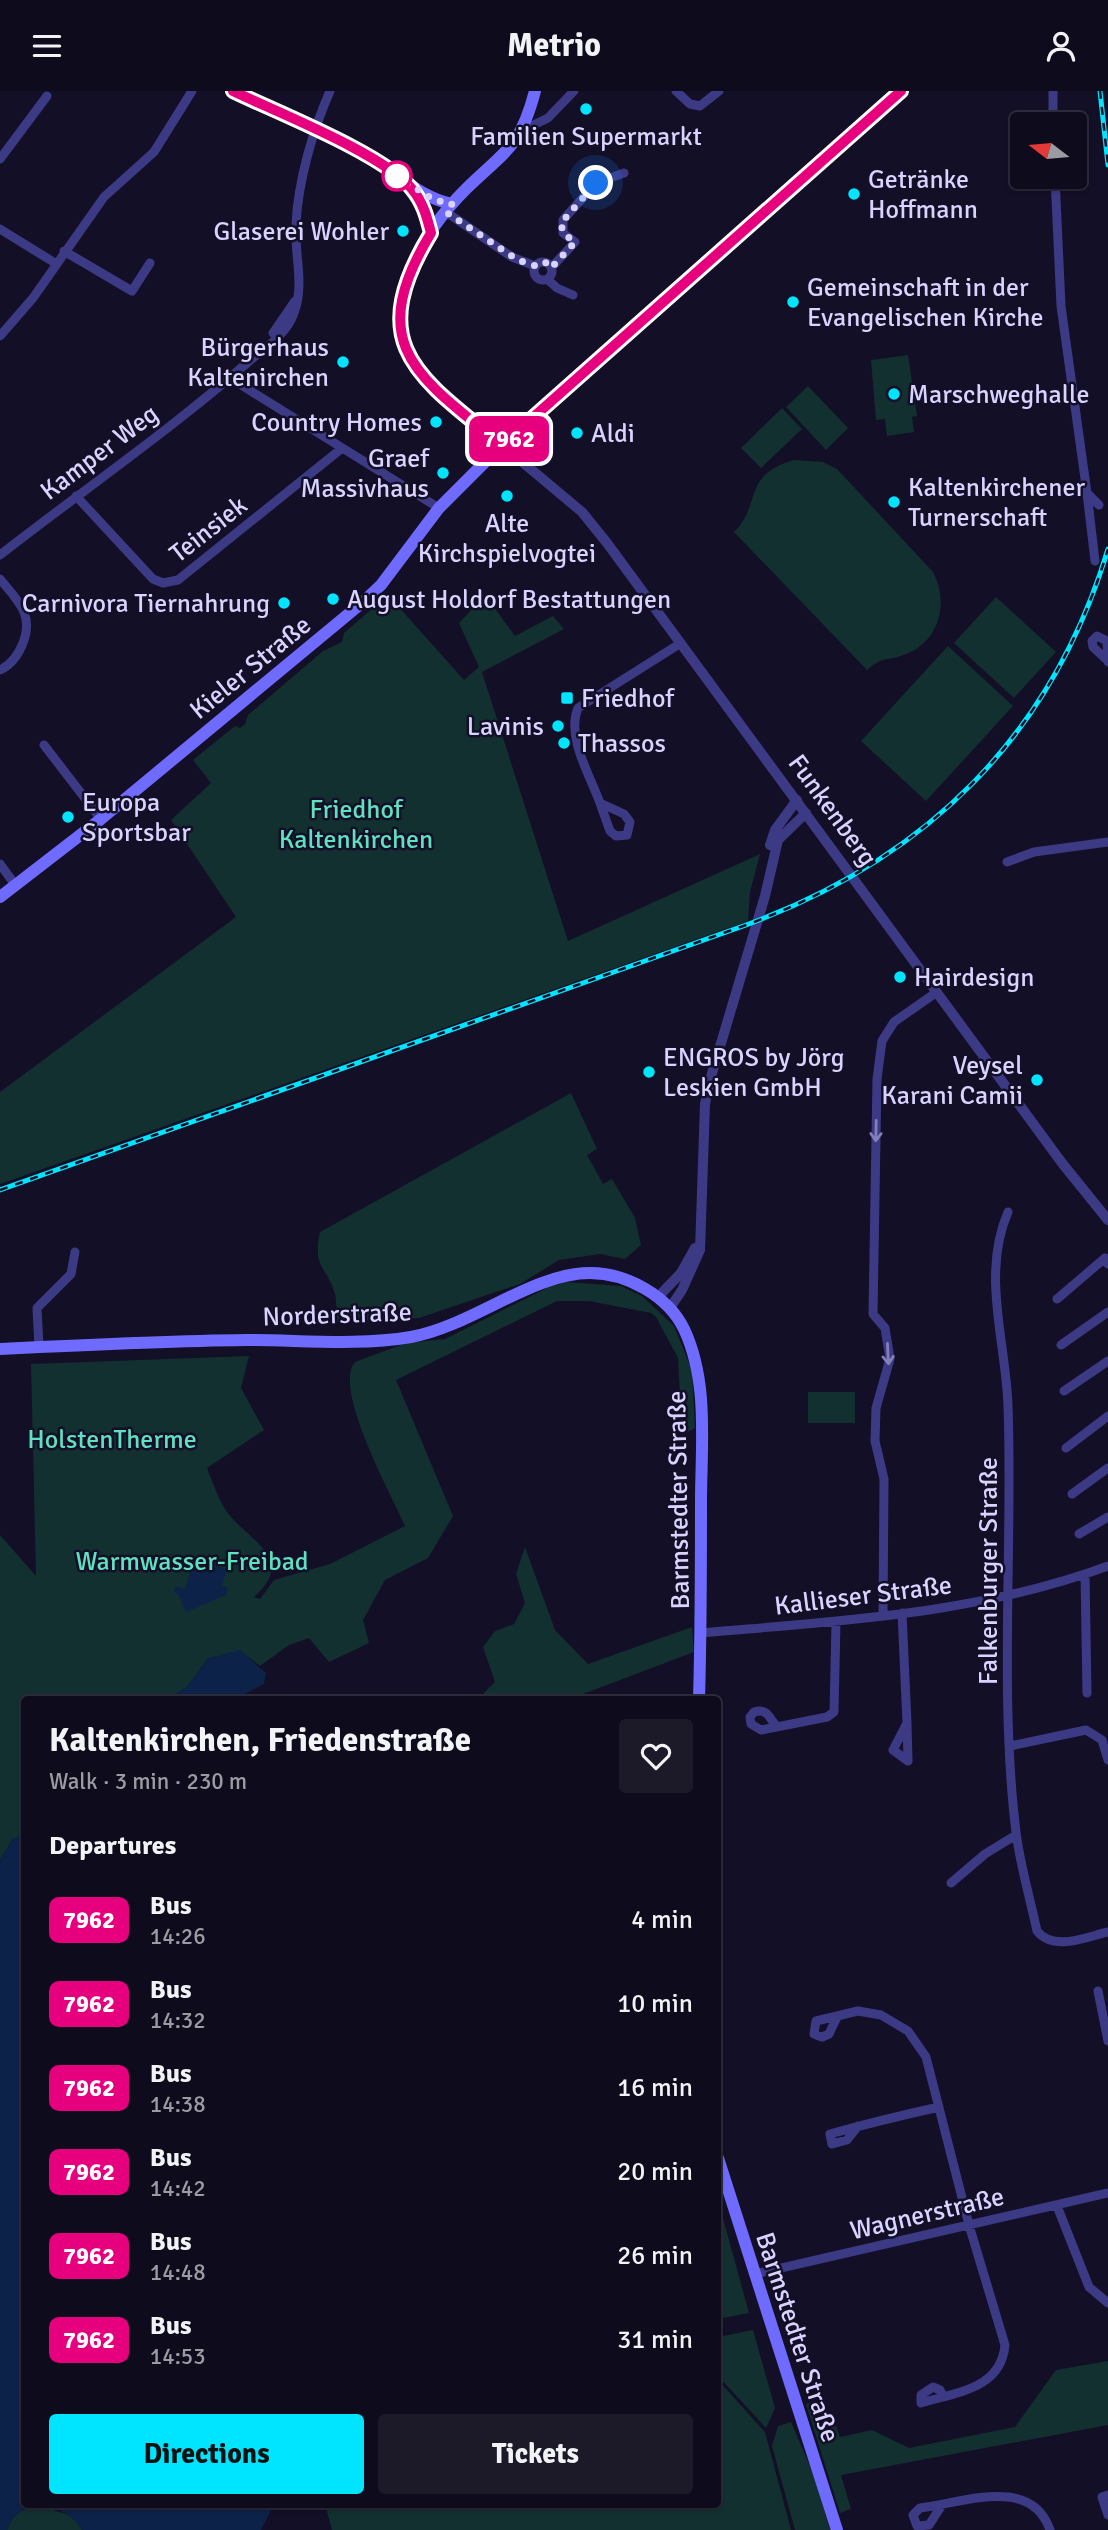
<!DOCTYPE html>
<html lang="en">
<head>
<meta charset="utf-8">
<style>
	body { margin:0; font-family:Signika,sans-serif; background:#1c1929; color:#f1f3f6; height:100vh; display:flex; flex-direction:column; font-size:26px; white-space:nowrap }
	* { box-sizing:border-box; margin:0 }
	p { font-size:23px; color:#9b9ba3 }
	.icon { flex:none; width:38px; height:38px; fill:none; stroke:currentColor; stroke-width:2; stroke-linecap:round; stroke-linejoin:round }
	.map { position:relative; flex:1; overflow:hidden }
	.side { position:absolute; left:21px; top:1605px; width:700px; height:812px; display:flex; flex-direction:column; background:#0e0b1c; border-radius:7px; box-shadow:0 2px 5px #0004,0 0 0 2px #2e2b3b }
	.side>* { flex:none }
	.badge { padding:0 14px; border-radius:10px; font-size:24px; line-height:46px }
	.needle { width:46px; rotate:286deg }
	.buttons { position:absolute; left:1010px; top:21px; display:grid; gap:14px }
	.buttons a { display:grid; place-items:center; width:77px; height:77px; border-radius:7px; background:#0e0b1c; box-shadow:0 2px 5px #0004,0 0 0 2px #2e2b3b; font-size:35px }
	.you { position:absolute; width:35px; height:35px; margin:-18px; border:5px solid #fff; border-radius:50%; background:#1a73e8; box-shadow:0 0 0 10px #1a73e833 }
	.map>.badge { position:absolute; translate:-50% -50%; box-shadow:0 0 0 4px #fff }
	h2 { padding:0 28px; font-size:26px; line-height:63px }
	.round { display:grid; place-items:center; flex:none; width:74px; height:74px; border-radius:7px; background:#1c1929 }
	.head { display:flex; align-items:center; justify-content:space-between; height:119px; padding:0 28px }
	h1 { font-size:33px; font-weight:800; line-height:52px }
	.button { display:flex; gap:14px; margin-top:auto; padding:14px 28px }
	.button a { flex:1; height:80px; border-radius:7px; background:#00e5ff; color:#111; font-size:28px; font-weight:800; line-height:80px; text-align:center }
	.button a+a { background:#1c1929; color:#f1f3f6 }
	ul { padding:0; list-style:none }
	li { display:flex; align-items:center; gap:21px; height:84px; padding:0 28px }
	li div { flex:1 }
	li b { display:block; font-size:26px }
	li em { font-style:normal }
	li .badge { min-width:77px; font-weight:700; text-align:center }
	header { display:flex; justify-content:space-between; align-items:center; height:91px; padding:0 28px; background:#0e0b1c; font-size:32px; font-weight:800 }
	.map>svg:first-child { display:block }
</style>
</head>
<body>
<header><svg class="icon" aria-label="menu" viewBox="0 0 24 24"><path d="M4 6h16M4 12h16M4 18h16"/></svg>Metrio<svg class="icon" aria-label="person" viewBox="0 0 24 24"><circle cx="12" cy="8" r="4"/><path d="M4 21q1-7 8-7t8 7"/></svg></header>
<div class="map">
<svg width="1108" height="2439" viewBox="0 0 1108 2439">
	<rect width="100%" height="100%" fill="#130f26"/>
	<!-- green -->
	<path fill="#12302f" d="M908 264 917 325 912 326 914 341 887 345 885 328 876 329 871 269Z
		M808 295 848 337 826 359 786 316Z
		M782 317 802 338 761 377 741 357Z
		M794 369 823 371 837 378 933 481C949 511 940 550 906 563 887 571 884 564 867 579L734 441C762 414 741 384 794 369Z
		M388 504 464 589 479 576 459 532 485 504 515 545 553 525 564 538 482 581 568 850 760 763 750 801 748 830 0 1093V1001L236 826 171 729 211 692 193 669 235 635 240 637 245 633 248 624 323 560 342 551 344 542Z
		M996 506 1056 561 1014 607 954 552Z
		M948 555 1013 615 926 710 861 650Z
		M571 1002 597 1058 587 1064 603 1093 612 1088 635 1127 641 1154 625 1168 600 1163 559 1169 520 1193 419 1227 337 1231C336 1222 337 1212 335 1203 327 1175 312 1178 320 1141Z
		M567 1191 621 1195 642 1205 674 1235 692 1279 695 1337 682 1344 678 1267 656 1226 651 1222 589 1210H557L396 1289 453 1425 428 1467 385 1489 363 1529 369 1552 329 1571 309 1547 289 1554 260 1575 247 1565 208 1567 188 1595 169 1608H24V1744L13 1748 0 1769V1444L36 1485 31 1273 249 1265 241 1297 264 1339 207 1377C213 1392 221 1416 232 1427 254 1452 295 1470 254 1506L260 1508 274 1489 330 1473 405 1435C392 1405 332 1297 355 1271L406 1252 445 1248 547 1197Z
		M808 1301H855V1332H808Z
		M525 1456 555 1539 588 1573 692 1536 694 1561 570 1608H478L495 1591 483 1556 495 1540 514 1533 525 1512 516 1483Z
		M718 2109 749 2222 718 2228Z
		M753 2239 775 2317 766 2337 718 2285V2246Z
		M1108 2270V2334L841 2384 851 2418 840 2422 806 2313 817 2310 822 2323 831 2321 840 2346 872 2339 909 2357 1015 2336 1056 2279Z
		M718 2289 765 2341 791 2439H332L325 2413H718Z
		M791 2331 813 2382 830 2439H795L772 2355 778 2335Z
		M39 2415 73 2425 82 2439H7C12 2423 23 2417 39 2415Z"/>
	<!-- water -->
	<path fill="#0c2248" d="M194 1469 227 1478 222 1495 228 1497 226 1504 186 1521 178 1503 174 1501 175 1495 185 1498Z
		M240 1559 266 1582 264 1593 235 1608H169L188 1595 208 1567Z
		M24 1744V2413H274L261 2439H82C66 2412 19 2403 7 2439H0V1769L13 1748Z"/>
	<g fill="none" stroke-linecap="round" stroke-linejoin="round">
		<!-- minor -->
		<path stroke="#3d3a85" stroke-width="9" d="M676 0 690 13 700 15 719 0
			M1053 0V33
			M523 39 548 27 574 0
			M0 68 47 5
			M1055 86 1061 215 1087 402 1099 414
			M446 121 512 166 535 175
			M0 138 55 172
			M64 160 132 200 150 172
			M534 180a9 9 0 1 1 18 0a9 9 0 1 1-18 0Z
			M551 177 575 151 563 142V129L596 92 624 82
			M547 188 557 197 573 204
			M273 242 295 210
			M0 245 33 207 104 106 154 61 192 0
			M230 287 439 417
			M1087 402 1095 470
			M76 405 153 488 163 492 178 489 341 358
			M0 464C82 400 169 340 247 272 264 257 286 245 294 222 305 193 294 163 296 133 298 90 313 39 330 0
			M0 488C8 498 19 509 24 521 32 541 19 570 0 579
			M1108 570 1093 556 1092 550 1097 545 1107 550 1108 571
			M44 654 101 728
			M600 712 610 740 616 745 627 744 630 731 624 723 600 712C590 684 566 646 578 617L681 552
			M1007 771 1034 761 1108 751
			M0 773 16 795
			M1008 1121C981 1183 1006 1251 1008 1315 1013 1455 999 1603 1016 1741 1020 1774 1030 1807 1037 1840 1054 1861 1086 1846 1108 1841
			M1057 1208 1105 1167 1108 1173
			M1061 1254 1108 1221
			M39 1256 37 1217 71 1183 75 1161
			M1064 1300 1108 1270
			M1066 1357 1108 1325
			M1072 1403 1108 1377
			M1079 1443 1108 1426
			M1085 1483 1087 1602
			M902 1522 907 1632 893 1659 908 1670 907 1632
			M883 1525 884 1388 875 1350 876 1317 890 1268 885 1237 873 1223 877 988 882 950 894 931 937 901
			M701 1542C838 1530 979 1523 1108 1475
			M777 1636C769 1627 768 1617 754 1621L750 1626 751 1633 761 1639 827 1626 834 1621 836 1531
			M1010 1655 1086 1639 1102 1649 1108 1669
			M951 1792 985 1763 1016 1744
			M1098 1900 1108 1950
			M837 1926 829 1943 822 1946 814 1943 816 1930 858 1920 881 1924 908 1940 926 1966 969 2134 1005 2254C1001 2298 957 2301 921 2312V2304L933 2296 940 2299 943 2305
			M858 2035 847 2049 832 2053 830 2043C866 2033 903 2024 939 2016
			M1057 2115 1089 2196 1108 2212
			M755 2183 1108 2102
			M1108 2404 1102 2406 1108 2424
			M942 2414 929 2434 917 2435 913 2424 920 2417C963 2412 1031 2384 1050 2439"/>
		<!-- tertiary -->
		<path stroke="#3d3a85" stroke-width="10" d="M502 354 582 421 607 452 1062 1072 1108 1129
			M770 754 775 739 797 709
			M658 1206 681 1182 695 1157
			M670 1217 682 1199 700 1159 705 1013 710 989 765 805 778 749 806 722"/>
		<!-- secondary -->
		<path stroke="#6f6bff" stroke-width="12" d="M233 0C279 22 329 42 374 68 402 85 419 106 452 113
			M412 98 426 120 431 142
			M502 354C474 331 440 309 418 280 372 221 422 141 467 97 506 59 520 57 535 0
			M0 806 101 728 363 511 381 494 439 417 502 354 901 0
			M0 1258C82 1254 164 1250 246 1249 301 1249 357 1255 411 1246 472 1235 532 1182 590 1182 627 1182 668 1205 684 1238 709 1291 701 1354 701 1411 701 1477 701 1542 699 1608
			M718 2067 837 2439"/>
		<defs>
			<path id="rail" d="M1100 0 1108 74
				M0 1099 746 834C926 768 1052 645 1108 458"/>
		</defs>
		<!-- rail casing -->
		<use href="#rail" stroke="#00e5ff" stroke-width="5"/>
		<!-- rail -->
		<use href="#rail" stroke="#130f26" stroke-width="2.5" stroke-dasharray="8" stroke-linecap="butt"/>
	</g>
	<!-- one-way arrows -->
	<defs><path id="oneway-shaft" d="M-6 0H5M1.5-3L5.5 0L1.5 3" fill="none" stroke-width="1.6" stroke-linecap="round" stroke-linejoin="round" transform="scale(1.75)"/></defs>
	<g stroke="#837fbc">
		<use href="#oneway-shaft" transform="translate(876 1040) rotate(91)"/>
		<use href="#oneway-shaft" transform="translate(888 1263) rotate(87)"/>
	</g>
	<g fill="none" stroke-linecap="round" stroke-linejoin="round">
		<defs>
			<path id="line" d="M233 0C276 21 384 63 412 98 423 111 427 126 431 142 363 254 417 285 502 354L901 0"/>
		</defs>
		<!-- line casing -->
		<use href="#line" stroke="#fff" stroke-width="16"/>
		<!-- line -->
		<use href="#line" stroke="#e6007e" stroke-width="10"/>
		<!-- walk -->
		<path stroke="#d9d4ff" stroke-width="7" stroke-dasharray="0 12.6" d="M397 85 434 109 452 113 446 121 518 169 536 175 545 171 551 177 575 151 563 142 561 132 596 92"/>
	</g>
	<!-- markers -->
	<g fill="#00e5ff" stroke="#130f26" stroke-width="2.5">
		<circle cx="586" cy="18" r="7"/>
		<circle cx="854" cy="103" r="7"/>
		<circle cx="403" cy="140" r="7"/>
		<circle cx="793" cy="211" r="7"/>
		<circle cx="343" cy="271" r="7"/>
		<circle cx="894" cy="303" r="7"/>
		<circle cx="436" cy="331" r="7"/>
		<circle cx="577" cy="342" r="7"/>
		<circle cx="443" cy="382" r="7"/>
		<circle cx="507" cy="405" r="7"/>
		<circle cx="894" cy="411" r="7"/>
		<circle cx="333" cy="508" r="7"/>
		<circle cx="284" cy="512" r="7"/>
		<rect x="560" y="600" width="14" height="14" rx="3.5"/>
		<circle cx="558" cy="635" r="7"/>
		<circle cx="564" cy="652" r="7"/>
		<circle cx="68" cy="726" r="7"/>
		<circle cx="900" cy="886" r="7"/>
		<circle cx="649" cy="981" r="7"/>
		<circle cx="1037" cy="989" r="7"/>
	</g>
	<circle fill="#fff" stroke="#e6007e" stroke-width="3.5" cx="397" cy="85" r="14"/>
	<g text-anchor="middle" stroke-width="5" stroke-linejoin="round" paint-order="stroke">
		<!-- poi labels -->
		<g font-size="26" fill="#d9d4ff" stroke="#130f26" text-anchor="start">
			<text x="586" y="54" text-anchor="middle">Familien Supermarkt</text>
			<text x="868" y="97">Getränke<tspan x="868" dy="30">Hoffmann</tspan></text>
			<text x="389" y="149" text-anchor="end">Glaserei Wohler</text>
			<text x="807" y="205">Gemeinschaft in der<tspan x="807" dy="30">Evangelischen Kirche</tspan></text>
			<text x="329" y="265" text-anchor="end">Bürgerhaus<tspan x="329" dy="30">Kaltenirchen</tspan></text>
			<text x="908" y="312">Marschweghalle</text>
			<text x="422" y="340" text-anchor="end">Country Homes</text>
			<text x="591" y="351">Aldi</text>
			<text x="429" y="376" text-anchor="end">Graef<tspan x="429" dy="30">Massivhaus</tspan></text>
			<text x="908" y="405">Kaltenkirchener<tspan x="908" dy="30">Turnerschaft</tspan></text>
			<text x="507" y="441" text-anchor="middle">Alte<tspan x="507" dy="30">Kirchspielvogtei</tspan></text>
			<text x="347" y="517">August Holdorf Bestattungen</text>
			<text x="270" y="521" text-anchor="end">Carnivora Tiernahrung</text>
			<text x="581" y="616">Friedhof</text>
			<text x="544" y="644" text-anchor="end">Lavinis</text>
			<text x="578" y="661">Thassos</text>
			<text x="82" y="720">Europa<tspan x="82" dy="30">Sportsbar</tspan></text>
			<text x="914" y="895">Hairdesign</text>
			<text x="663" y="975">ENGROS by Jörg<tspan x="663" dy="30">Leskien GmbH</tspan></text>
			<text x="1023" y="983" text-anchor="end">Veysel<tspan x="1023" dy="30">Karani Camii</tspan></text>
		</g>
		<!-- street labels -->
		<g font-size="26" fill="#d9d4ff" stroke="#130f26">
			<text transform="translate(99 361) rotate(-37)" y="9">Kamper Weg</text>
			<text transform="translate(208 438) rotate(-38)" y="9">Teinsiek</text>
			<text transform="translate(250 576) rotate(-39)" y="9">Kieler Straße</text>
			<text transform="translate(833 719) rotate(54)" y="9">Funkenberg</text>
			<text transform="translate(337 1223) rotate(-2)" y="9">Norderstraße</text>
			<text transform="translate(678 1409) rotate(-91)" y="9">Barmstedter Straße</text>
			<text transform="translate(988 1480) rotate(-90)" y="9">Falkenburger Straße</text>
			<text transform="translate(863 1504) rotate(-7)" y="9">Kallieser Straße</text>
			<text transform="translate(927 2122) rotate(-13)" y="9">Wagnerstraße</text>
			<text transform="translate(798 2246) rotate(72)" y="9">Barmstedter Straße</text>
		</g>
		<!-- park labels -->
		<g font-size="26" fill="#5fe0c0" stroke="#130f26">
			<text x="356" y="727">Friedhof<tspan x="356" dy="30">Kaltenkirchen</tspan></text>
			<text x="112" y="1357">HolstenTherme</text>
			<text x="192" y="1479">Warmwasser-Freibad</text>
		</g>
	</g>
</svg>
<div class="buttons">
<a><svg class="needle" viewBox="-14 -14 28 28"><path d="M0-13l5 13h-10z" fill="#e53935"/><path d="M0 13l5-13h-10z" fill="#9b9ba3"/></svg></a>
</div>
<div class="you" style="left:596px;top:92px"></div>
<b class="badge" style="left:509px;top:348px;background:#e6007e;color:#fff">7962</b>
<section class="side">
<div class="head"><div><h1>Kaltenkirchen, Friedenstraße</h1><p>Walk · 3 min · 230 m</p></div><a class="round"><svg class="icon" aria-label="heart" viewBox="0 0 24 24"><path d="M12 20l-8-8c-3-5 5-10 8-4 3-6 11-1 8 4z"/></svg></a></div>
<h2>Departures</h2>
<ul>
<li><span class="badge" style="background:#e6007e;color:#fff">7962</span><div><b>Bus</b><p>14:26</p></div><em>4 min</em></li>
<li><span class="badge" style="background:#e6007e;color:#fff">7962</span><div><b>Bus</b><p>14:32</p></div><em>10 min</em></li>
<li><span class="badge" style="background:#e6007e;color:#fff">7962</span><div><b>Bus</b><p>14:38</p></div><em>16 min</em></li>
<li><span class="badge" style="background:#e6007e;color:#fff">7962</span><div><b>Bus</b><p>14:42</p></div><em>20 min</em></li>
<li><span class="badge" style="background:#e6007e;color:#fff">7962</span><div><b>Bus</b><p>14:48</p></div><em>26 min</em></li>
<li><span class="badge" style="background:#e6007e;color:#fff">7962</span><div><b>Bus</b><p>14:53</p></div><em>31 min</em></li>
</ul>
<div class="button"><a>Directions</a><a>Tickets</a></div>
</section>
</div>
</body>
</html>
